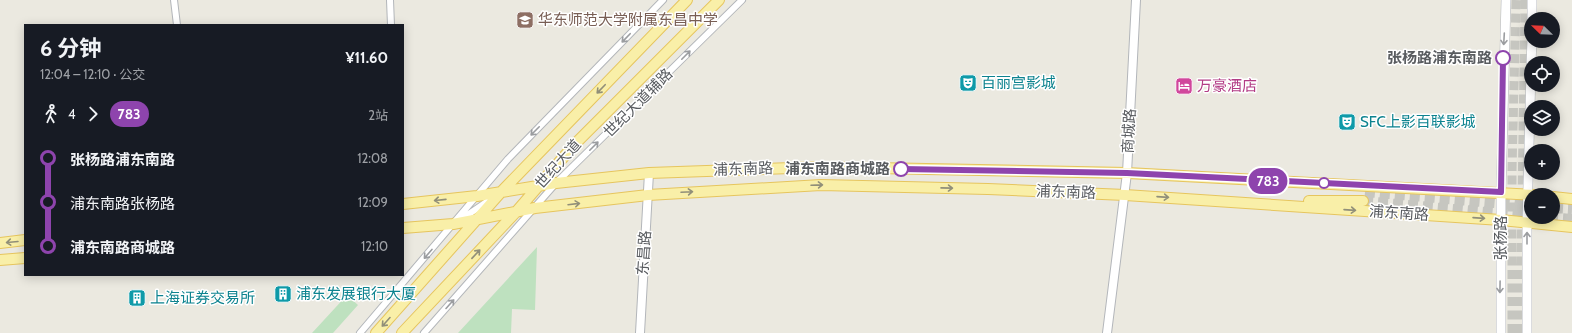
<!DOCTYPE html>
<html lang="zh">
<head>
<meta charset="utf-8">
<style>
	body { margin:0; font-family:Cabin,"Noto Sans SC",sans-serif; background:#242831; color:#f1f3f6; height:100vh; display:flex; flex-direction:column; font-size:15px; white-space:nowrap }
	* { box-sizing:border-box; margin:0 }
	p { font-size:13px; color:#9ea1a6 }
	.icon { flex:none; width:22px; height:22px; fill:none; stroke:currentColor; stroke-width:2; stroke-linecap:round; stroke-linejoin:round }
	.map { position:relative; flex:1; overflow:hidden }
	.details { position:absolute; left:24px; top:24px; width:380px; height:252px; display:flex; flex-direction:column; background:#171b24; border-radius:0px; box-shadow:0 2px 10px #0003 }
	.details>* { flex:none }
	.badge { padding:0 8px; border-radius:13px; font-size:14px; line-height:26px }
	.needle { width:26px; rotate:293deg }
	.buttons { position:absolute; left:1524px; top:12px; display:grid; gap:8px }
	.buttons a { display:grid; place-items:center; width:36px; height:36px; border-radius:50%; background:#171b24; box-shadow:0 2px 10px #0003; font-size:20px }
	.map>.badge { position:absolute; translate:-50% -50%; box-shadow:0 0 0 2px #fff }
	.legs { display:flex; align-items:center; gap:6px; height:44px; padding:0 16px; font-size:13px }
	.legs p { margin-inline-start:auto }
	.summary { display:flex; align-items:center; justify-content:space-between; height:68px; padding:0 16px }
	h1 { font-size:22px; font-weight:700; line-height:30px }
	ul { padding:0 16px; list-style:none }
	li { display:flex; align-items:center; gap:14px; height:44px; font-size:15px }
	li i { display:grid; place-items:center; width:6px; height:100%; margin:0 5px; background:currentColor }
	li i::after { content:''; width:10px; height:10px; margin:-5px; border:3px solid; border-radius:50%; background:#171b24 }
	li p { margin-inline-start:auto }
	li:first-child i { background:linear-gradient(#0000 50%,currentColor 0) }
	li:last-child i { background:linear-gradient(currentColor 50%,#0000 0) }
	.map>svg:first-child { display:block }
</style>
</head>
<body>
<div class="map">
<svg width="1572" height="333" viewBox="0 0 1572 333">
	<rect width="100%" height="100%" fill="#ebe9e0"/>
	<!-- green -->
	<path fill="#bee1bf" d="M537 247 535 310 512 309 511 333H458Z
		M347 295 358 305 333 333H312Z"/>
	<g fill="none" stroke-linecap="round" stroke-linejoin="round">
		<!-- secondary-tunnel -->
		<path stroke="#c6c6c0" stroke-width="9" stroke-dasharray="9 4.5" stroke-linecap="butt" d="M1512 333V170L1516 0
			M1520 333 1525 0"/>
		<!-- primary-tunnel -->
		<path stroke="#c6c6c0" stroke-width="10" stroke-dasharray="10 5" stroke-linecap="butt" d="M1365 192 1531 206
			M1363 201 1531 216
			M1553 208 1572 209
			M1548 217 1572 219"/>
		<defs>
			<path id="minor" d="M174 0 177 25
				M390 0 391 25
				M460 220 491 199
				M360 333 508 159 663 0
				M424 333 556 183 742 0"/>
			<path id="tertiary" d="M640 333 649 173
				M1107 333 1127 173 1136 0"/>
			<path id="secondary" d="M1532 19V0
				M1531 63 1532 41
				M1501 333V192L1506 0
				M1527 333V222L1531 71"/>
			<path id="primary" d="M1553 197 1572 199
				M1309 201H1363
				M403 204 477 196 556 183 649 173 822 167 1127 173 1534 195
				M403 228 453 224 535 208 648 195 821 185 988 189 1125 195 1501 220 1572 227
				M0 243 25 240
				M0 260 25 258
				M376 333 502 191 687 0
				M402 333 516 212 574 145 719 0"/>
		</defs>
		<!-- minor casing -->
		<use href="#minor" stroke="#b3b6ba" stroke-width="8"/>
		<!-- tertiary casing -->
		<use href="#tertiary" stroke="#b3b6ba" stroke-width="10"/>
		<!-- secondary casing -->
		<use href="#secondary" stroke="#b4b7bc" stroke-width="10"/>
		<!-- primary casing -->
		<use href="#primary" stroke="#e6c55e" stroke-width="12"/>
		<!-- minor -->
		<use href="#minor" stroke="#fff" stroke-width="6"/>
		<!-- tertiary -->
		<use href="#tertiary" stroke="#fff" stroke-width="8"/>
		<!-- secondary -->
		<use href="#secondary" stroke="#fff" stroke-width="9"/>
		<!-- primary -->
		<use href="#primary" stroke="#f9efa8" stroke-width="10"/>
	</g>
	<!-- one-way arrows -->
	<defs><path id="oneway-shaft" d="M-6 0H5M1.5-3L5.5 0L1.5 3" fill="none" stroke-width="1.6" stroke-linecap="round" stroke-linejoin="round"/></defs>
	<g stroke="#9b9da0">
		<use href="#oneway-shaft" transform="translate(626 38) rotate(134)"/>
		<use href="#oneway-shaft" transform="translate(1504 39) rotate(93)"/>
		<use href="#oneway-shaft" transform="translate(686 55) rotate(-45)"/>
		<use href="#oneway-shaft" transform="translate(535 131) rotate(135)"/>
		<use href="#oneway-shaft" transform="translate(594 146) rotate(-45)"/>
		<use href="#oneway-shaft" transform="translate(1527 238) rotate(-90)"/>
		<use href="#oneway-shaft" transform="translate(428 254) rotate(131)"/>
		<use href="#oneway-shaft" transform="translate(1500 287) rotate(91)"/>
		<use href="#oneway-shaft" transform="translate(450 304) rotate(-48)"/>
	</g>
	<g stroke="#918f79">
		<use href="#oneway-shaft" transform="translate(601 89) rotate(134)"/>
		<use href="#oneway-shaft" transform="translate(817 185) rotate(-2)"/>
		<use href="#oneway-shaft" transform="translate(947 188) rotate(1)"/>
		<use href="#oneway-shaft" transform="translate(687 192) rotate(-3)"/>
		<use href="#oneway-shaft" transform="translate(1163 197) rotate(4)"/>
		<use href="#oneway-shaft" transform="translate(440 200) rotate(174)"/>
		<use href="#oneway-shaft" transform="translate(574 204) rotate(-7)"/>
		<use href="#oneway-shaft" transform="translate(1350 210) rotate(4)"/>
		<use href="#oneway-shaft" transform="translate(1479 218) rotate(4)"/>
		<use href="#oneway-shaft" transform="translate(12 242) rotate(175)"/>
		<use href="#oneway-shaft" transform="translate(476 254) rotate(-47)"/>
		<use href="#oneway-shaft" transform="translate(386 322) rotate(132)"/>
	</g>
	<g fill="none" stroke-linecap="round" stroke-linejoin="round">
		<defs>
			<path id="line-1" d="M901 169 1127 173 1501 192 1503 58"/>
		</defs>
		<!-- line-1 casing -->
		<use href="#line-1" stroke="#fff" stroke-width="9"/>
		<!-- line-1 -->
		<use href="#line-1" stroke="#8e44ad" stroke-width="6"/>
	</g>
	<!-- icons -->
	<defs>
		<symbol id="school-square" viewBox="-11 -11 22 22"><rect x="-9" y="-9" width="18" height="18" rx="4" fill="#8d6e63" stroke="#fff"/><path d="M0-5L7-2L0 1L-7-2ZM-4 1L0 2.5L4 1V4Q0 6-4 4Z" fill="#fff"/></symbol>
		<symbol id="theatre-square" viewBox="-11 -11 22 22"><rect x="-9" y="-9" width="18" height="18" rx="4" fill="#0f9aa8" stroke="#fff"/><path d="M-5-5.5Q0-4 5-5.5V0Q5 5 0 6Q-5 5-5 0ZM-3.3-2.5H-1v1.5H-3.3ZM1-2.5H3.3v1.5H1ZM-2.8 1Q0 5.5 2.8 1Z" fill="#fff"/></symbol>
		<symbol id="hotel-square" viewBox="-11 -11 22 22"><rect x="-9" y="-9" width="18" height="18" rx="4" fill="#d1479c" stroke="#fff"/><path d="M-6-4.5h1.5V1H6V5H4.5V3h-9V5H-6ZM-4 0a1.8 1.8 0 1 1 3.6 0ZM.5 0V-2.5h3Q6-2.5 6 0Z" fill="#fff"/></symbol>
		<symbol id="building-square" viewBox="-11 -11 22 22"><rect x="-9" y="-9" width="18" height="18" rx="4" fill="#0f9aa8" stroke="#fff"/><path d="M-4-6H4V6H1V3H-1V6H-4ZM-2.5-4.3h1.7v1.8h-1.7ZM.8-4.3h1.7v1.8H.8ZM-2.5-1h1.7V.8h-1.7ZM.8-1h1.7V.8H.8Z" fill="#fff"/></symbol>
	</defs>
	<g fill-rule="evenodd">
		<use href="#school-square" x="515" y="10" width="20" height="20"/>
		<use href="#theatre-square" x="958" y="73" width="20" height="20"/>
		<use href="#hotel-square" x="1174" y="76" width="20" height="20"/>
		<use href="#theatre-square" x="1337" y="112" width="20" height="20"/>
		<use href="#building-square" x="273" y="284" width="20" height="20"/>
		<use href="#building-square" x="127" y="288" width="20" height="20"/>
	</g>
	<!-- markers -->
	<g fill="#fff" stroke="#8e44ad" stroke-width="2">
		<circle cx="1503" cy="58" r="7"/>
		<circle cx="901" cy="169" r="7"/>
		<circle cx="1324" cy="183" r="5"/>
	</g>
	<g text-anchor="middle" stroke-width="3" stroke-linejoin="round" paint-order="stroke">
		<!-- education labels -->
		<g font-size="15" fill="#785e54" stroke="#fff" text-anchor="start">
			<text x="538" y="25">华东师范大学附属东昌中学</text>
		</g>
		<!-- stop labels -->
		<g font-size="15" font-weight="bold" fill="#595c60" stroke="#fff" text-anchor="end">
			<text x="1492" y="63">张杨路浦东南路</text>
			<text x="890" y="174">浦东南路商城路</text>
		</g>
		<!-- culture labels -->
		<g font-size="15" fill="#0d838f" stroke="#fff" text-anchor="start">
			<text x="981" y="88">百丽宫影城</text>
			<text x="1360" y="127">SFC上影百联影城</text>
			<text x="296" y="299">浦东发展银行大厦</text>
			<text x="150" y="303">上海证券交易所</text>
		</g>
		<!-- hotel labels -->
		<g font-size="15" fill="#b23c85" stroke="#fff" text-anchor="start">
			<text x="1197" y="91">万豪酒店</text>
		</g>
		<!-- street labels -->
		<g font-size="15" fill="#595c60" stroke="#fff">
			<text transform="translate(638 103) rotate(-45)" y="5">世纪大道辅路</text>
			<text transform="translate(1129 131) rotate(-87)" y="5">商城路</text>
			<text transform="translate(558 164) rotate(-48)" y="5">世纪大道</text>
			<text transform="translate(743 169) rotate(-2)" y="5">浦东南路</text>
			<text transform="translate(1066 192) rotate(2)" y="5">浦东南路</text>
			<text transform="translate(1399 213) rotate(4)" y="5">浦东南路</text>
			<text transform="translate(1501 238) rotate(-90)" y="5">张杨路</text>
			<text transform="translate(644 253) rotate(-86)" y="5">东昌路</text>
		</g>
	</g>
</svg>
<div class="buttons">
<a><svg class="needle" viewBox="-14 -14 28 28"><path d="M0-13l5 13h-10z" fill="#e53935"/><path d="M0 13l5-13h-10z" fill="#9ea1a6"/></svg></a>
<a><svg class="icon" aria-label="locate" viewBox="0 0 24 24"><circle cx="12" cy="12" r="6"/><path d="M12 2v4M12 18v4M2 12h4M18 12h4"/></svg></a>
<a><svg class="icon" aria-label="layers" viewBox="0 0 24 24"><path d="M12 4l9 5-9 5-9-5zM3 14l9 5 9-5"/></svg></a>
<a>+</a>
<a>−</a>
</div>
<b class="badge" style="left:1268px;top:181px;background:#8e44ad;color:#fff">783</b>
<section class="details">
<div class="summary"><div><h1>6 分钟</h1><p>12:04 – 12:10 · 公交</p></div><b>¥11.60</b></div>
<div class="legs"><svg class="icon" aria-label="walk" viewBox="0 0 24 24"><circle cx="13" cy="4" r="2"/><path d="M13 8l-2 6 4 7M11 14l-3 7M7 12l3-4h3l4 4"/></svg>4<svg class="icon" aria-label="forward" viewBox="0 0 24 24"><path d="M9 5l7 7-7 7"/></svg><b class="badge" style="background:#8e44ad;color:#fff">783</b><p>2站</p></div>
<ul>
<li><i style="color:#8e44ad"></i><b>张杨路浦东南路</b><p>12:08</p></li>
<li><i style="color:#8e44ad"></i><span>浦东南路张杨路</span><p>12:09</p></li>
<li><i style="color:#8e44ad"></i><b>浦东南路商城路</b><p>12:10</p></li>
</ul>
</section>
</div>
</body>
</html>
